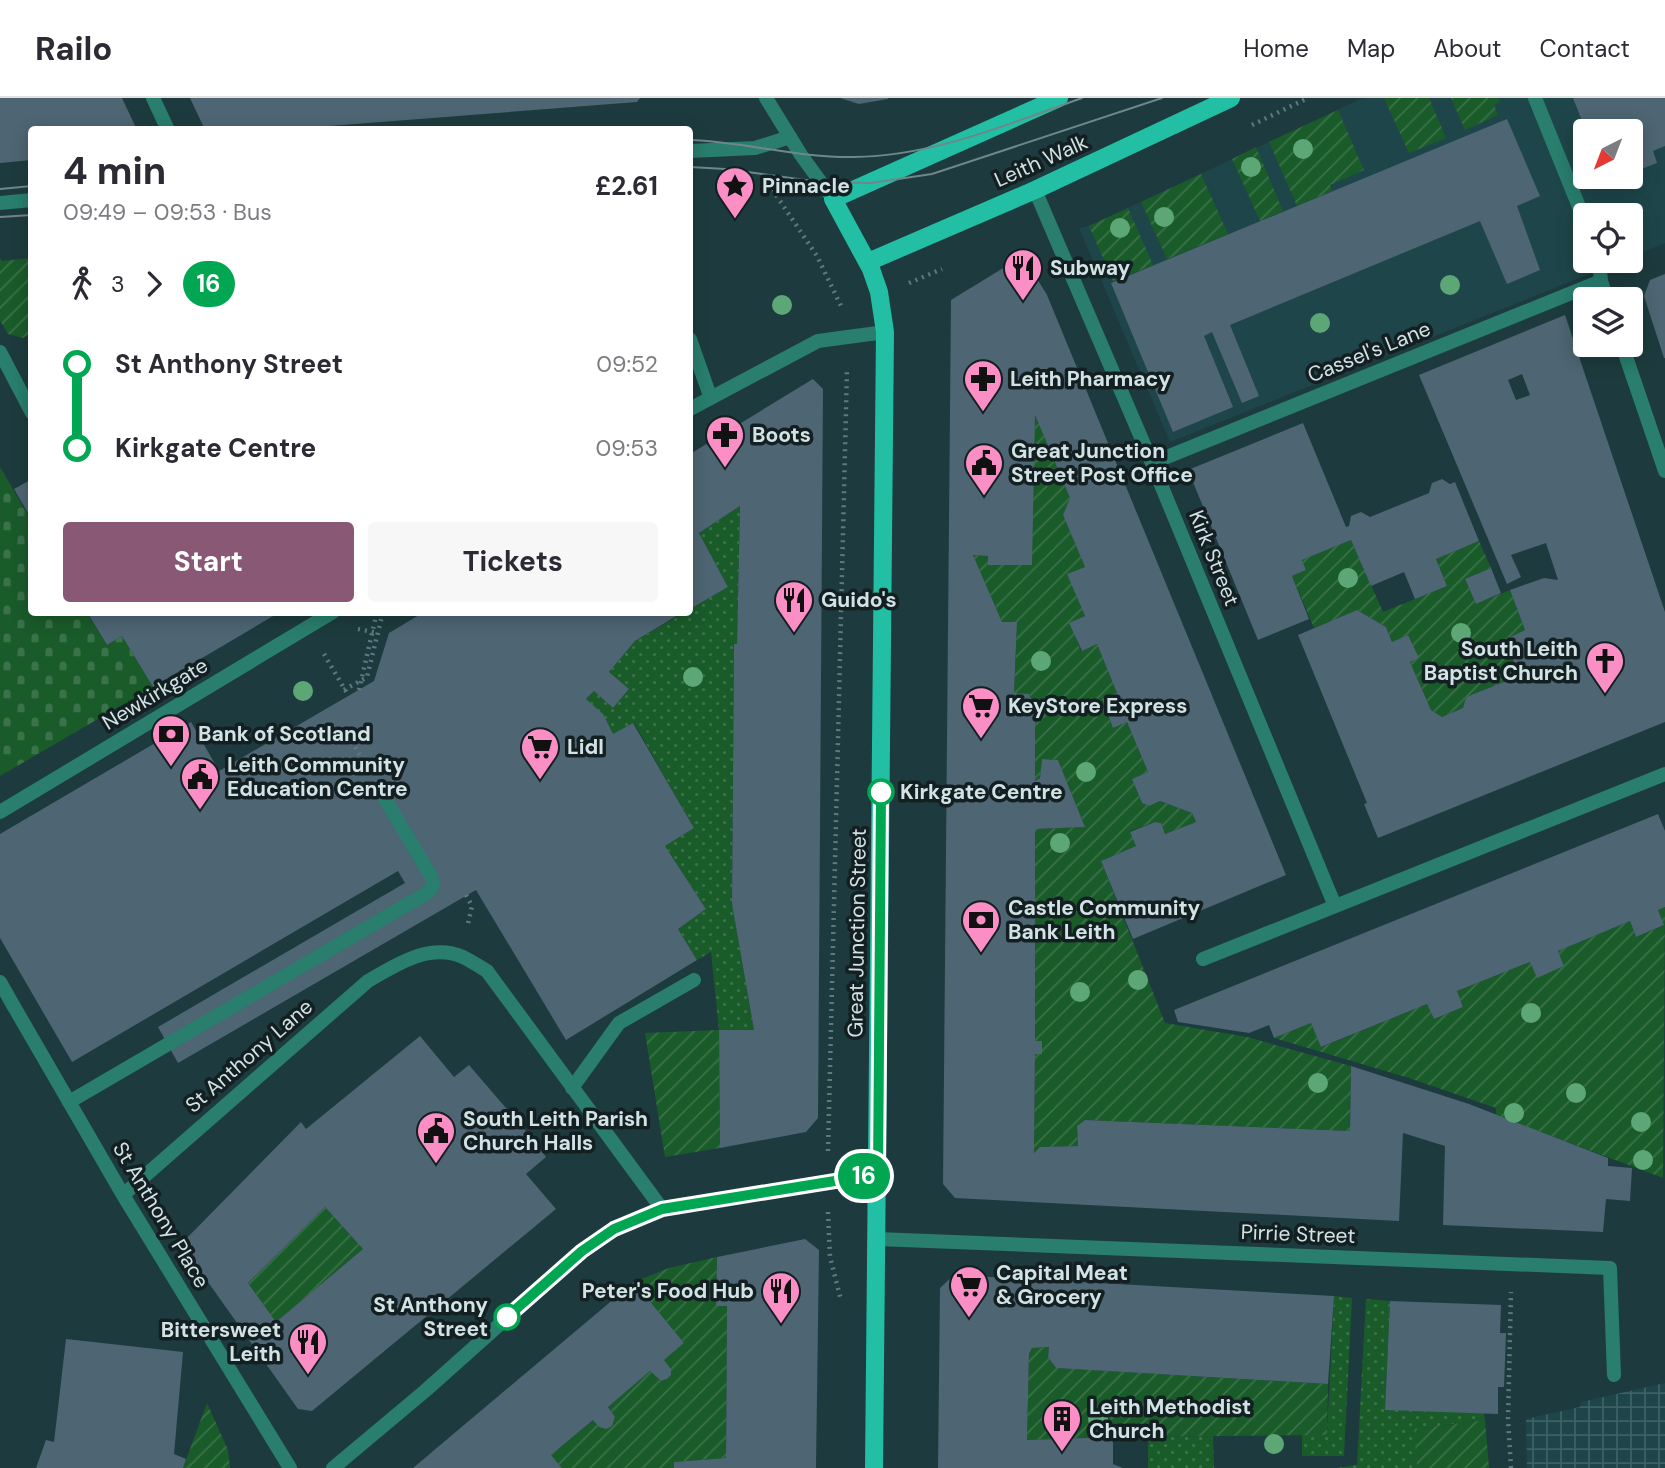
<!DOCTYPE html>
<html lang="en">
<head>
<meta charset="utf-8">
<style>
	body { margin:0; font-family:"DM Sans",sans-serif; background:#f7f7f7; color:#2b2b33; height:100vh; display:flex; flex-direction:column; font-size:26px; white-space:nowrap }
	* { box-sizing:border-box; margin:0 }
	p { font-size:23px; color:#7c7c81 }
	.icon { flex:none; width:38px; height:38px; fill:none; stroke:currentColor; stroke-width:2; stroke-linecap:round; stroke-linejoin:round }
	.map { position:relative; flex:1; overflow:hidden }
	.drawer { position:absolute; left:28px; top:28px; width:665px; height:490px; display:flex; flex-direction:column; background:#fff; border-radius:7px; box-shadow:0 4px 18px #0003 }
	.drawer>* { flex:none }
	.badge { padding:0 14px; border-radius:23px; font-size:24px; line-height:46px }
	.needle { width:46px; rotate:222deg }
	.fabs { position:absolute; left:1573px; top:21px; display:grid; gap:14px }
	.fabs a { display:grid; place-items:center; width:70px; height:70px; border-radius:7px; background:#fff; box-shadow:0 4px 18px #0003; font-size:35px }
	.map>.badge { position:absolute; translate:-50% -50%; box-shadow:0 0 0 4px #fff }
	.legs { display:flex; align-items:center; gap:10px; height:77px; padding:0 35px; font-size:23px }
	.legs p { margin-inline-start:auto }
	.head { display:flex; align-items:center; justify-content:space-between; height:119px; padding:0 35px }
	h1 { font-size:38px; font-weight:700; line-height:52px }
	.cta { display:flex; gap:14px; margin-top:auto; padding:14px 35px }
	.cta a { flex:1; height:80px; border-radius:7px; background:#895875; color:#fff; font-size:28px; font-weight:700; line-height:80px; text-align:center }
	.cta a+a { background:#f7f7f7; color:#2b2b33 }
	ul { padding:0 35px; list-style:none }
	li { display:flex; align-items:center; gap:24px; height:84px; font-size:26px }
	li i { display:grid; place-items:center; width:10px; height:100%; margin:0 9px; background:currentColor }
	li i::after { content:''; width:18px; height:18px; margin:-9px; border:5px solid; border-radius:50%; background:#fff }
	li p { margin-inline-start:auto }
	li:first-child i { background:linear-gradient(#0000 50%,currentColor 0) }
	li:last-child i { background:linear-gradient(currentColor 50%,#0000 0) }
	header { display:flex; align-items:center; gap:42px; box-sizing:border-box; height:98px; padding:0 35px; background:#fff; border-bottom:2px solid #e1e1e2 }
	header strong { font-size:33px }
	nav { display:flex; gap:38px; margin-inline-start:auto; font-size:24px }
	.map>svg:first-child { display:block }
</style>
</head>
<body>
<header>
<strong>Railo</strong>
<nav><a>Home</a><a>Map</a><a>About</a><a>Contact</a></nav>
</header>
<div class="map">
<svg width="1665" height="1370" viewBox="0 0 1665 1370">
	<defs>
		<pattern id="industrial-grid" width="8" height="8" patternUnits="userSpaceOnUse" patternTransform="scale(1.75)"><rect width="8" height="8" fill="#1e464a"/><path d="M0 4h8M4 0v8" fill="none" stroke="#3e6164"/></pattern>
		<pattern id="grass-dots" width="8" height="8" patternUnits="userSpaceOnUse" patternTransform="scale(1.75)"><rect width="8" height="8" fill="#1a5b2a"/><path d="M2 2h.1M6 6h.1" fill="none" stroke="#3a7249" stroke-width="1.8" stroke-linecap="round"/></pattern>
		<pattern id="cemetery-stones" width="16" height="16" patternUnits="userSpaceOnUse" patternTransform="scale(1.75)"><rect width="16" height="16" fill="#1a5b2a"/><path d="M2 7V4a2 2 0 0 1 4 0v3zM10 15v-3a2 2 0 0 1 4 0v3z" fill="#3a7249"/></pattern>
		<pattern id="garden-furrows" width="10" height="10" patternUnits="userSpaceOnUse" patternTransform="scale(1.75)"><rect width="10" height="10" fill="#1a5b2a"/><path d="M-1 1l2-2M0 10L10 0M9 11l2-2" fill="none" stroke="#3a7249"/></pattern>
	</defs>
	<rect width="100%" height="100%" fill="#1d3b3e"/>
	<!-- built -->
	<path fill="#1e464a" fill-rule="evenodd" d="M1363 0H1665V145L1631 159V117H1586V163H1622L1170 344 1079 130 1089 128ZM1586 33H1631V79H1586Z"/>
	<!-- industrial -->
	<path fill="url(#industrial-grid)" d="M1665 1285V1370H1527L1526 1321 1580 1309 1581 1304Z"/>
	<!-- grass -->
	<path fill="url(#grass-dots)" d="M740 408 737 546 734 547 732 805 754 932H719L711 854 697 862 678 831 706 811 665 748 694 730 634 625 613 636 586 601 594 593 613 610 629 591 609 574 635 543 683 515 690 514V511L728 489 699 435Z
		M1334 1198 1352 1200 1344 1358H1302V1337L1327 1336Z
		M1366 1201 1390 1203 1385 1311 1484 1315 1485 1322 1415 1331 1417 1370H1336L1357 1367Z
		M1213 1338 1214 1370H1148V1339Z"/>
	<!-- cemetery -->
	<path fill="url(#cemetery-stones)" d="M0 369 31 422 32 514 87 515 107 547 122 538 153 589 0 678Z"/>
	<!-- garden -->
	<path fill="url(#garden-furrows)" d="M1384 0H1429L1446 40 1409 55Z
		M1451 0H1498L1500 4 1494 7 1498 17 1465 32Z
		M1338 12 1364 72 1330 87 1332 93 1297 108 1269 44Z
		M1256 49 1283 113 1260 123 1232 61Z
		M1201 76 1228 136 1167 161 1141 104Z
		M1128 110 1153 167 1113 183 1089 128Z
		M0 160 2 163 31 160V235L23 240 8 236 0 223Z
		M1035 317 1070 400 1063 417 1085 469 1068 476 1085 518 1070 525 1081 553 1097 546 1117 595 1102 602 1113 630 1127 624 1148 674 1132 681 1142 705 1149 708 1160 703 1192 715 1196 724 1165 736 1161 725 1155 724 1130 733 1136 748 1101 763 1165 925 1247 939 1351 968 1350 1033 1085 1022 1077 1029 1078 1048 1040 1049 1034 1055 1035 956 1042 943H1035V731L1085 729 1058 662 1042 661 1040 680 1035 683V610L1029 596 1014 595 1017 525 1002 524 973 457 988 458V467Z
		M1351 442 1383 514 1447 488 1436 461 1479 443 1491 470 1465 481 1476 506 1510 492 1525 532 1506 541 1519 578 1466 599 1463 610 1442 619 1431 612 1410 564 1418 560 1408 537 1392 544 1386 529 1357 512 1314 530 1292 478 1306 472 1302 462Z
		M1665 809 1663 1080 1496 1017V1010L1409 980 1274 940 1311 925 1322 949 1427 906 1434 921 1463 909 1457 893 1530 864 1537 879 1564 868 1558 853 1630 823 1636 839 1663 828 1658 812Z
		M719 932 720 1050 665 1059 645 935Z
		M325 1109 363 1151 276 1224 248 1185Z
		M717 1159 716 1208H727L726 1360 674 1364V1370H562L551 1357 593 1322 612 1328 615 1319 608 1309 650 1273 661 1283C675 1281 671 1269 664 1262L684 1245 634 1184 669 1170Z
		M1049 1249 1048 1259 1056 1270 1328 1286 1327 1337 1127 1339 1123 1336 1113 1339 1027 1342 1029 1256 1032 1250Z
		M207 1305 228 1352 230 1370H183Z
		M1485 1322 1489 1370H1417L1414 1331Z"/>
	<!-- building -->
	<path fill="#4e6573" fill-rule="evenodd" d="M0 0H122L137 32H32V62L0 65Z
		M190 0H640L637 4 278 32H205Z
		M840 0H888V1L859 6Z
		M1573 0H1665V48L1653 53 1657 65 1634 74 1631 67V33H1586Z
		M1507 21 1540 98 1517 108 1540 172 1507 186 1480 123 1230 227 1259 298 1242 305 1212 234 1204 238 1233 309 1173 334 1111 185Z
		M1023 158 1047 197 1286 777 1133 841 1101 763 1136 748 1130 734 1155 724 1161 725 1165 736 1196 724 1192 715 1160 703 1149 708 1142 705 1132 681 1148 674 1127 624 1113 630 1102 601 1117 595 1097 546 1082 553 1069 525 1085 518 1067 476 1085 469 1063 417 1070 400 1035 317 1032 467H988V458L973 457 1002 524H1017L1014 595 1029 596 1035 610V683L1040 680 1042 661 1058 662 1085 729 1035 731V943H1042V956H1035L1034 1055 1040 1049 1078 1048 1077 1028 1085 1022 1350 1033 1351 968 1469 1006 1608 1060V1068L1632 1070 1630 1103 1606 1101 1603 1134 1443 1127 1445 1048 1403 1035 1399 1123 955 1100 943 1086 951 202Z
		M1665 176V260H1664L1644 198 1650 182Z
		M1565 217 1665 514V624L1378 740 1364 706 1367 705 1298 537 1357 512 1386 529 1392 544 1408 537 1419 560 1410 564 1431 612 1442 619 1463 610 1466 599 1519 578 1506 541 1525 532 1510 492 1544 480 1558 482 1546 445 1511 457 1521 479 1507 486 1419 277ZM1522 276 1530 297 1516 302 1508 282Z
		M813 281 823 291 818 1020 806 1034 720 1050 719 932H754L732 806 734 546H737L740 408 699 435 728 489 690 511V356Z
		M1303 325 1346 429 1349 428 1351 418 1361 414 1370 419 1429 395 1432 385 1442 381 1450 386 1455 384 1479 443 1436 461 1447 488 1415 501 1404 474 1371 488 1351 442 1302 462 1306 472 1292 478 1309 521 1258 542 1188 372Z
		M32 381V422L14 391Z
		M1491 470 1501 495 1476 506 1465 481Z
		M87 514H280L153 589 122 538 107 547Z
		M424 514H683L635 543 609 574 629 591 613 610 594 593 586 601 603 616 613 636 633 625 694 730 665 748 706 811 678 831 697 862 566 942 476 792 178 965 158 929 405 785 398 773 72 964 0 840V736L191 624 219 673 374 583 389 535Z
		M1658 716 1665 733V809L1658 812 1664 827 1636 839 1630 823 1558 853 1564 868 1537 880 1530 864 1457 893 1463 909 1434 921 1427 906 1321 949 1311 925 1274 940 1269 927 1249 935 1178 924 1174 912Z
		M420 938 454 979 469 967 524 1031 546 1059 526 1076 556 1111 312 1313 298 1311 181 1146 301 1024 306 1031ZM325 1109 363 1151 276 1224 248 1185Z
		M805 1141 819 1152 816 1370H674V1364L726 1360 727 1208H716L717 1159Z
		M954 1177 1334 1198 1328 1286 1056 1270 1048 1259 1049 1249 1032 1250 1029 1256 1027 1342 1113 1339V1366L1123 1370H938L940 1190Z
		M634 1184 684 1245 664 1262 671 1271V1277L667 1281 661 1283 650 1273 608 1309 615 1319 612 1328 606 1331 599 1329 593 1322 551 1357 562 1370H413Z
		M1390 1203 1501 1207 1500 1235H1506L1504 1289H1498V1316L1385 1312Z
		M66 1241 183 1254 174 1356 186 1361 183 1370H36L46 1342 54 1344Z"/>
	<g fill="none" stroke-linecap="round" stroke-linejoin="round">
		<!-- path -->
		<path stroke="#607a7c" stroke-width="4.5" stroke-dasharray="2 5" stroke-linecap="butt" d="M1252 27 1308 0
			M768 78 776 97 817 158 842 210
			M909 185 942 171
			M358 531 378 535
			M324 556 348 597
			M344 592 367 579 383 514
			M348 637 371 676
			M466 797 472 808 467 830
			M828 1053 847 271
			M828 1114 830 1159 841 1202
			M1511 1370 1508 1321 1511 1194"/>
		<!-- service -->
		<path stroke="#297e6d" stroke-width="14" d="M690 53 755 50 790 39
			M0 105 32 102
			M0 254 32 315
			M1152 365 1601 183
			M572 990 619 925 694 882
			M69 1004 427 795 433 788 431 778 385 701"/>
		<!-- pedestrian -->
		<path stroke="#297e6d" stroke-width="14" d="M690 241 710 298
			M690 311 818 243 885 234
			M0 714 333 514
			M0 884 13 907"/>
		<!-- minor -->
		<path stroke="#297e6d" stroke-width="14" d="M153 0 168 32
			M1535 0 1586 126
			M1035 92 1152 365 1335 808
			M1599 163 1601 183 1607 201
			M1622 247 1665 373
			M1203 861 1665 676
			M13 907 123 1097 290 1370
			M123 1097 368 883C396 867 429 844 463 859 471 863 479 868 487 873L662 1111
			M877 1141 1610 1170 1614 1277
			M333 1370 425 1293 582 1153 614 1131 662 1111 878 1076"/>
		<!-- tertiary -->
		<path stroke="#297e6d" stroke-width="14" d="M766 0 801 57 833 101"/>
		<!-- primary -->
		<path stroke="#22bfa4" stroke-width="18" d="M868 164 1035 92 1231 0
			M874 1370 885 234 879 194 871 171 833 101 1059 0"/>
		<!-- tram -->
		<path stroke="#6f878a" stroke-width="2" d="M690 42C745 44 799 60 854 59 934 58 1008 26 1082 0
			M690 69 725 71 820 84 871 85 932 76 1162 0
			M0 91 32 88
			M0 119 32 117"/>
		<!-- path-bridge -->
		<path stroke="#607a7c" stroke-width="4.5" stroke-dasharray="2 5" stroke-linecap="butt" d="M359 592 376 518 374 514"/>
	</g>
	<!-- trees -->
	<g fill="#5da777">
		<circle cx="1303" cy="51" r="10"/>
		<circle cx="1251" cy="69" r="10"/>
		<circle cx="1164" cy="119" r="10"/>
		<circle cx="1120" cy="130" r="10"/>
		<circle cx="1450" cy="187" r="10"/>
		<circle cx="782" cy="207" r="10"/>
		<circle cx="1320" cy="225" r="10"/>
		<circle cx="1348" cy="480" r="10"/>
		<circle cx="1461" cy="535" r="10"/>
		<circle cx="1041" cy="563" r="10"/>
		<circle cx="693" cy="579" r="10"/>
		<circle cx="303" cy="593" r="10"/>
		<circle cx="1086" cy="674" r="10"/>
		<circle cx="1060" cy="745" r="10"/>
		<circle cx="1138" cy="882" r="10"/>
		<circle cx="1080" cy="894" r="10"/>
		<circle cx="1531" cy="915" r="10"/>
		<circle cx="1318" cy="985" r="10"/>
		<circle cx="1576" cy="995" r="10"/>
		<circle cx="1514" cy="1015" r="10"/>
		<circle cx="1641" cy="1024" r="10"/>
		<circle cx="1643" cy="1062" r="10"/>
		<circle cx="1098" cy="1321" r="10"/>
		<circle cx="1274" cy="1346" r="10"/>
	</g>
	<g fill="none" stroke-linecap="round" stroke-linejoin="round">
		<defs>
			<path id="line-1" d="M507 1219 582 1153 614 1131 662 1111 878 1076 881 694"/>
		</defs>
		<!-- line-1 casing -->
		<use href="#line-1" stroke="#fff" stroke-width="16"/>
		<!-- line-1 -->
		<use href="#line-1" stroke="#00a651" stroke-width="10"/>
	</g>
	<!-- icons -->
	<defs>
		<symbol id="sight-pin" viewBox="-11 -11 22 30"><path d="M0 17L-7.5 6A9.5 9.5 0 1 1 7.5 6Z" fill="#fb8fc5" stroke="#131f21"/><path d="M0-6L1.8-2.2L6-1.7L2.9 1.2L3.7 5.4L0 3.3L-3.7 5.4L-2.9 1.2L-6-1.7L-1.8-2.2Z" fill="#111"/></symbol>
		<symbol id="restaurant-pin" viewBox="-11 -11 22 30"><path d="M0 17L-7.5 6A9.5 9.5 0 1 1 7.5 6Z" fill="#fb8fc5" stroke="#131f21"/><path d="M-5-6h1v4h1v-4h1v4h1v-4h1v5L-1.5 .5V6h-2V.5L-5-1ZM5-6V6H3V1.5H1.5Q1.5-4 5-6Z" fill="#111"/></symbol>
		<symbol id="pharmacy-pin" viewBox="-11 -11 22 30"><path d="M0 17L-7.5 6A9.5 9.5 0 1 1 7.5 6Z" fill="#fb8fc5" stroke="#131f21"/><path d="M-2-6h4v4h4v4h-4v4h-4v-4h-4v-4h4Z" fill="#111"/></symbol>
		<symbol id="civic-pin" viewBox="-11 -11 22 30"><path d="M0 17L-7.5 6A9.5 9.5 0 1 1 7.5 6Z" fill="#fb8fc5" stroke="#131f21"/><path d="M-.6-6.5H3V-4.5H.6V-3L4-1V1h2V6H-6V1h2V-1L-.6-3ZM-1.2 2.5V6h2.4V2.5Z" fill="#111"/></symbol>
		<symbol id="church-pin" viewBox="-11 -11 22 30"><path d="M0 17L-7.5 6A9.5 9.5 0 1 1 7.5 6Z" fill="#fb8fc5" stroke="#131f21"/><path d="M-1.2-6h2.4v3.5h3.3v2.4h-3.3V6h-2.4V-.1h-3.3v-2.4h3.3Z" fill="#111"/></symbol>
		<symbol id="supermarket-pin" viewBox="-11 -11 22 30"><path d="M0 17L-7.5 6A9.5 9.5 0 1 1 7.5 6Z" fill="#fb8fc5" stroke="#131f21"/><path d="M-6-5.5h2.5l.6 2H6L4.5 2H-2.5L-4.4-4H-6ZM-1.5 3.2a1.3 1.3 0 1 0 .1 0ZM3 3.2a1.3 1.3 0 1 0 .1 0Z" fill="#111"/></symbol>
		<symbol id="bank-pin" viewBox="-11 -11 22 30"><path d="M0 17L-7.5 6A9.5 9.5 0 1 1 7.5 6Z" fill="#fb8fc5" stroke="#131f21"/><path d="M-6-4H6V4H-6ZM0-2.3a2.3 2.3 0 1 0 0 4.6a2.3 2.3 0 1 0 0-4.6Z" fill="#111"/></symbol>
		<symbol id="building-pin" viewBox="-11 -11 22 30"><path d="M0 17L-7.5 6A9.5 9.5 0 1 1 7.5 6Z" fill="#fb8fc5" stroke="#131f21"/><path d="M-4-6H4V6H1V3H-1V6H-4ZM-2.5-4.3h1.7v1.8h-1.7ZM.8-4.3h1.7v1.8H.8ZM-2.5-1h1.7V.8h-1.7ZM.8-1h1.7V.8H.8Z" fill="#111"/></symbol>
	</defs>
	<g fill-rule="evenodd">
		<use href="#sight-pin" x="713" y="66" width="44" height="60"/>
		<use href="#restaurant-pin" x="1001" y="148" width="44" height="60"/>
		<use href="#pharmacy-pin" x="961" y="259" width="44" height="60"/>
		<use href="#pharmacy-pin" x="703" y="315" width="44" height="60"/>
		<use href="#civic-pin" x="962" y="343" width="44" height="60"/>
		<use href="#restaurant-pin" x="772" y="480" width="44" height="60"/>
		<use href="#church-pin" x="1583" y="541" width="44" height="60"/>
		<use href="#supermarket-pin" x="959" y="586" width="44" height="60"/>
		<use href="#bank-pin" x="149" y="614" width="44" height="60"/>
		<use href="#supermarket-pin" x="518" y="627" width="44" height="60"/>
		<use href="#civic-pin" x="178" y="657" width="44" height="60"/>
		<use href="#bank-pin" x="959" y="800" width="44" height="60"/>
		<use href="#civic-pin" x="414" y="1011" width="44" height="60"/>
		<use href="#supermarket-pin" x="947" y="1165" width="44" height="60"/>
		<use href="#restaurant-pin" x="759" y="1171" width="44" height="60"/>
		<use href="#restaurant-pin" x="286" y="1222" width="44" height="60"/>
		<use href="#building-pin" x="1040" y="1299" width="44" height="60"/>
	</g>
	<!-- markers -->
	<g fill="#fff" stroke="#00a651" stroke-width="3.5">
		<circle cx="881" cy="694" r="12"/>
		<circle cx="507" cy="1219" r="12"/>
	</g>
	<g text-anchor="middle" stroke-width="7" stroke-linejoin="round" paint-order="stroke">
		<!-- street labels -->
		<g font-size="21" fill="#d2e3e5" stroke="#131f21">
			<text transform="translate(1041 63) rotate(-24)" y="7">Leith Walk</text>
			<text transform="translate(1369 254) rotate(-22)" y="7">Cassel's Lane</text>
			<text transform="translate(1214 460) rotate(68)" y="7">Kirk Street</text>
			<text transform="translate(155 596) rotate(-31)" y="7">Newkirkgate</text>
			<text transform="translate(857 835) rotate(-89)" y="7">Great Junction Street</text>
			<text transform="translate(249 958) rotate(-41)" y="7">St Anthony Lane</text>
			<text transform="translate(161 1117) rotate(59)" y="7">St Anthony Place</text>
			<text transform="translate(1298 1136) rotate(2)" y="7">Pirrie Street</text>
		</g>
		<!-- poi labels -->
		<g font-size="21" font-weight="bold" fill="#d2e3e5" stroke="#131f21" text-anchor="start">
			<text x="762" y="95">Pinnacle</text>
			<text x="1050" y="177">Subway</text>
			<text x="1010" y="288">Leith Pharmacy</text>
			<text x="752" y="344">Boots</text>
			<text x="1011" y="360">Great Junction<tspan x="1011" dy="24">Street Post Office</tspan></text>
			<text x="821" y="509">Guido's</text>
			<text x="1578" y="558" text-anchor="end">South Leith<tspan x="1578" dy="24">Baptist Church</tspan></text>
			<text x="1008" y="615">KeyStore Express</text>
			<text x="198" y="643">Bank of Scotland</text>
			<text x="567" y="656">Lidl</text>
			<text x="227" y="674">Leith Community<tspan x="227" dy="24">Education Centre</tspan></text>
			<text x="1008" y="817">Castle Community<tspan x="1008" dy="24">Bank Leith</tspan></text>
			<text x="463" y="1028">South Leith Parish<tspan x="463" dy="24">Church Halls</tspan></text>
			<text x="996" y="1182">Capital Meat<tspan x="996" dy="24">&amp; Grocery</tspan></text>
			<text x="754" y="1200" text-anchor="end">Peter's Food Hub</text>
			<text x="281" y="1239" text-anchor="end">Bittersweet<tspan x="281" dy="24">Leith</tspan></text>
			<text x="1089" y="1316">Leith Methodist<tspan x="1089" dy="24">Church</tspan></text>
		</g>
		<!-- stop labels -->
		<g font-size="21" font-weight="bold" fill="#d2e3e5" stroke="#131f21" text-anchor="start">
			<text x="900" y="701">Kirkgate Centre</text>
			<text x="488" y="1214" text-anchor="end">St Anthony<tspan x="488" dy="24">Street</tspan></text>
		</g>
	</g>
</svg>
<div class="fabs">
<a><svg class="needle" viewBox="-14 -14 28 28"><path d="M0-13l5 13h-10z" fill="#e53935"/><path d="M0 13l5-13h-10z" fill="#7c7c81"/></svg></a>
<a><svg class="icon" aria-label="locate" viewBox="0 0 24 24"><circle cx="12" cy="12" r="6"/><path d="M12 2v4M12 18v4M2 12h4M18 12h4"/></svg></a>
<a><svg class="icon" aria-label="layers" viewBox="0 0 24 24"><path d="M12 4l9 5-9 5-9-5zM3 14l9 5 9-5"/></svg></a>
</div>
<b class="badge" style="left:864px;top:1078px;background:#00a651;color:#fff">16</b>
<section class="drawer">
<div class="head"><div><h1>4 min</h1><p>09:49 – 09:53 · Bus</p></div><b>£2.61</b></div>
<div class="legs"><svg class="icon" aria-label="walk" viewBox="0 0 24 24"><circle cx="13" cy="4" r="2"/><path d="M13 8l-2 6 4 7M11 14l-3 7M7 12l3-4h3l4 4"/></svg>3<svg class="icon" aria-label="forward" viewBox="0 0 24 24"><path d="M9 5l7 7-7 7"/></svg><b class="badge" style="background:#00a651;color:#fff">16</b></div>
<ul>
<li><i style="color:#00a651"></i><b>St Anthony Street</b><p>09:52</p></li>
<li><i style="color:#00a651"></i><b>Kirkgate Centre</b><p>09:53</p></li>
</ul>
<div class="cta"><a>Start</a><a>Tickets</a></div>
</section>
</div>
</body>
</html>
